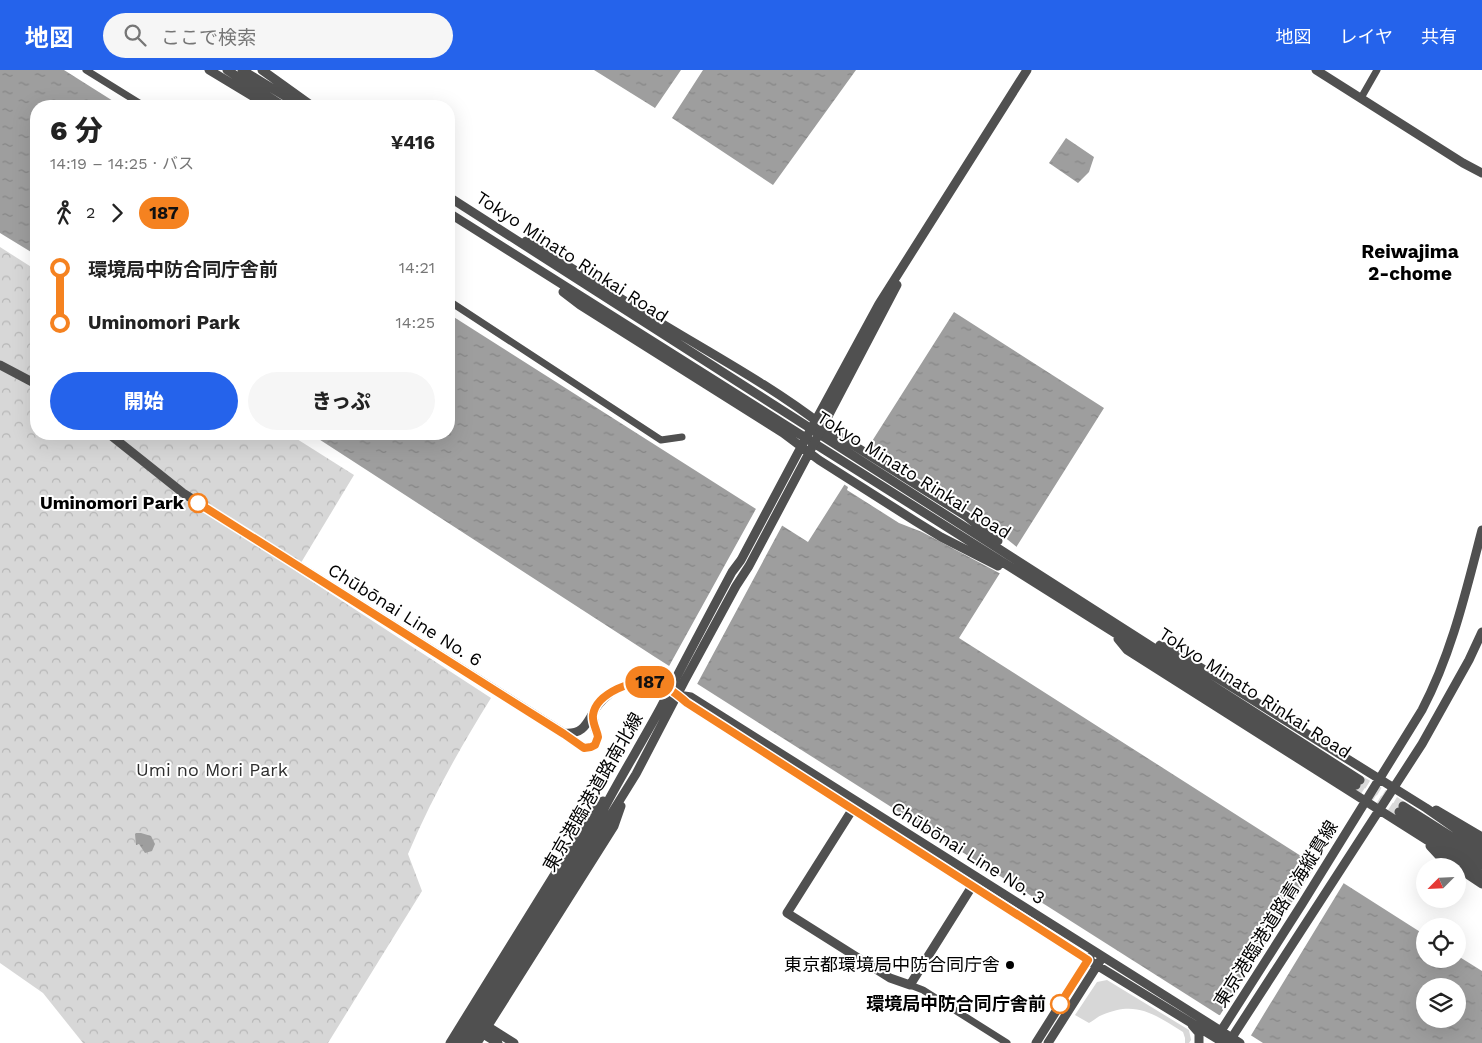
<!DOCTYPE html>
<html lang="ja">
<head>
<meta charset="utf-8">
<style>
	body { margin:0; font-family:"Work Sans","Noto Sans JP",sans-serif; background:#f6f6f6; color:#222; height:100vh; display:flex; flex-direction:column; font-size:19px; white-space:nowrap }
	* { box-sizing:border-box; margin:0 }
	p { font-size:16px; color:#767676 }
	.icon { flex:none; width:28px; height:28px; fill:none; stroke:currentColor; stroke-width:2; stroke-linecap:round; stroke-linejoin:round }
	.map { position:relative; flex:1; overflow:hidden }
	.details { position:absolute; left:30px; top:30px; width:425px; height:340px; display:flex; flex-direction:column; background:#fff; border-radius:20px; box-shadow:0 5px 20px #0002 }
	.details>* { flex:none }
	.badge { padding:0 10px; border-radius:16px; font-size:18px; line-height:32px }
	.needle { width:32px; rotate:246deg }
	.buttons { position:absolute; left:1416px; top:788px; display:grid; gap:10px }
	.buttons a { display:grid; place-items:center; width:50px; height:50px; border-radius:50%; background:#fff; box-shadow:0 5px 20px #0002; font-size:25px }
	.map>.badge { position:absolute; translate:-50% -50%; box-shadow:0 0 0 2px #fff }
	.legs { display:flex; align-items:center; gap:8px; height:55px; padding:0 20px; font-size:16px }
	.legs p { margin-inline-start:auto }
	.overview { display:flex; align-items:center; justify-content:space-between; height:85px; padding:0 20px }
	h1 { font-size:28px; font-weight:800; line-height:38px }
	.primary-button { display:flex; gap:10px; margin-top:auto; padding:10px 20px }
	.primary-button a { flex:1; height:58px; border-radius:30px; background:#2563eb; color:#fff; font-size:20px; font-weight:800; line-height:58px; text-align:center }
	.primary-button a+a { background:#f6f6f6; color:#222 }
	ul { padding:0 20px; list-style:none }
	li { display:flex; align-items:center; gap:18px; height:55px; font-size:19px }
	li i { display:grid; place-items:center; width:8px; height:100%; margin:0 6px; background:currentColor }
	li i::after { content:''; width:12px; height:12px; margin:-6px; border:4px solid; border-radius:50%; background:#fff }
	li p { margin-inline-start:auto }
	li:first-child i { background:linear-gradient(#0000 50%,currentColor 0) }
	li:last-child i { background:linear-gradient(currentColor 50%,#0000 0) }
	header { display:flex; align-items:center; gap:30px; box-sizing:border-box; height:70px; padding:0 25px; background:#2563eb; color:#fff }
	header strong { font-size:24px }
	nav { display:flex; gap:28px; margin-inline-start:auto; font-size:18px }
	.search { width:350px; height:45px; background:#f6f6f6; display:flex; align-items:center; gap:12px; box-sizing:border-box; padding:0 18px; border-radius:28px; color:#767676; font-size:19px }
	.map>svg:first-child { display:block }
</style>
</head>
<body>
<header>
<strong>地図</strong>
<div class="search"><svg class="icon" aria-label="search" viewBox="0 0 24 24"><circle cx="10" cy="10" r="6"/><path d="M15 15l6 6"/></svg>ここで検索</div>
<nav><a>地図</a><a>レイヤ</a><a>共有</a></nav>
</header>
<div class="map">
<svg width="1482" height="973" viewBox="0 0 1482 973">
	<defs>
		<pattern id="park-crowns" width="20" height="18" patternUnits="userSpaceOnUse" patternTransform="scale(1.25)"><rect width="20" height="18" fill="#d7d7d7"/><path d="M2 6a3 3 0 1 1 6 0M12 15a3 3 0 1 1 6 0" fill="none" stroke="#b7b7b7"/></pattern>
		<pattern id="water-ripples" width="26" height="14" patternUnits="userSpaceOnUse" patternTransform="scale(1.25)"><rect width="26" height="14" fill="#9e9e9e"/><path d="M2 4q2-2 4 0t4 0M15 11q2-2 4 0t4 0" fill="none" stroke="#868686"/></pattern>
	</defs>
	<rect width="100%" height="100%" fill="#fff"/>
	<!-- green -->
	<path fill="#d7d7d7" d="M1107 910 1189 960 1191 970 1189 973H1185V968L1183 962C1154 944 1136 930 1102 945 1097 947 1093 951 1089 953L1075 945 1097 912Z"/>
	<!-- park -->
	<path fill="url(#park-crowns)" d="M0 177 36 200V364H289L354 405 296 501 491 628C460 678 431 729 408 784L422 821 328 973H83L43 923 0 893Z"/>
	<!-- water -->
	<path fill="url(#water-ripples)" fill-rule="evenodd" d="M0 0H64L121 36H36V185L0 163Z
		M594 0H681L655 38Z
		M703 0H856L773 115 672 48Z
		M1066 68 1094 87 1089 102 1078 113 1049 93Z
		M954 242 1104 338 959 568 1425 865V889H1458V886L1482 901V973H1263L655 587 311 364H449V244L808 472ZM1425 916H1458V949H1425Z
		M136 763H141L151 766 155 774 152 781 145 783 139 774 136 775 135 764Z"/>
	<!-- pier -->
	<path fill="#fff" d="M869 377 982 449 1018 478 1001 504 922 462 899 453 847 420 848 417 842 413 864 378 867 380Z
		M757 437 783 454 696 616 668 598Z
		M1317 793 1345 811 1250 967 1217 946 1220 945Z"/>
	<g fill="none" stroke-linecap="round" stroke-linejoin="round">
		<!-- tertiary-tunnel -->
		<path stroke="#d9d9d9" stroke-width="9" stroke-dasharray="9 4.5" stroke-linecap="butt" d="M1360 710 1403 736
			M1356 715 1399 742"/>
		<!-- minor -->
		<path stroke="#505050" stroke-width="7" d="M86 0 144 36
			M1361 28 1377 0
			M449 231 661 370 682 367
			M910 915 923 920 1007 973"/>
		<!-- tertiary -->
		<path stroke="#505050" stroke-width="9" d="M209 0 269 36
			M227 0 283 36
			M242 0 301 36
			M262 0 312 36
			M1316 0 1463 93 1482 103
			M449 127 1360 710
			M449 143 1356 715
			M526 171C573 198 619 228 666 256 719 288 774 318 823 356L966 446 998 471
			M563 222 580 235 783 363 819 390 915 451 941 467 998 496
			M0 295 36 314
			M816 350 879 234 1027 0
			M823 356 897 215
			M109 364 183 423 564 663C574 672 592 689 598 667L595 659 593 645
			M1118 569 1127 580 1482 805
			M1160 575 1179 584 1426 738 1482 777
			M678 625 691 627 1240 973
			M564 663C587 665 587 649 599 634 612 618 635 608 654 612 666 615 678 625 687 633L1098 896 1224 973
			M1403 736 1482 786
			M854 737 787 843 890 908 910 915 976 810
			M1436 740 1482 767
			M1399 742 1482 795
			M1430 776 1442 789 1454 796
			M1458 798 1482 814
			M1192 955 1199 963V973
			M487 956 514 973
			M483 964 498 973
			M1219 964 1302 834 1422 640C1452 583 1466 521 1482 460
			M1229 972 1422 674 1469 590 1482 562
			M450 973 592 744 603 731
			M459 973 596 754C616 714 640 676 661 637 684 592 708 547 732 502L741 490 801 377
			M469 973 636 704 685 610 736 516 749 496 809 383
			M477 973 614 756 621 736
			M1036 973 1090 887
			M1048 973 1100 891"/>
		<!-- tertiary-bridge -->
		<path stroke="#505050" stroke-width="9" d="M801 377 816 350
			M809 383 823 356"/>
	</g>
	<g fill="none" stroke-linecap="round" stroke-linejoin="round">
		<defs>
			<path id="line-1" d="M198 433 564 664 584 678 591 677 595 675 598 667C597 660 592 653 593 645 596 623 635 608 654 612 666 615 678 625 687 633L1088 890 1060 934"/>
		</defs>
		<!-- line-1 casing -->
		<use href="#line-1" stroke="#fff" stroke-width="11"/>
		<!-- line-1 -->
		<use href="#line-1" stroke="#f58220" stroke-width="8"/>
	</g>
	<!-- markers -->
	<g fill="#fff" stroke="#f58220" stroke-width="2.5">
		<circle cx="198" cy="433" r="9"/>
		<circle cx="1060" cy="934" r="9"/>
	</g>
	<circle fill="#000" stroke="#fff" stroke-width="2" cx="1010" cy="895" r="5"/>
	<g text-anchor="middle" stroke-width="4" stroke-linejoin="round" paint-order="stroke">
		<!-- street labels -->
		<g font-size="18" fill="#000" stroke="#fff">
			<text transform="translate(572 187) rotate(33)" y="6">Tokyo Minato Rinkai Road</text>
			<text transform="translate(914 405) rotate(32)" y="6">Tokyo Minato Rinkai Road</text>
			<text transform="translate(405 545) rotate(32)" y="6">Chūbōnai Line No. 6</text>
			<text transform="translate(1255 623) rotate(33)" y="6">Tokyo Minato Rinkai Road</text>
			<text transform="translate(593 722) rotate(-60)" y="6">東京港臨港道路南北線</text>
			<text transform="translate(968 783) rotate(32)" y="6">Chūbōnai Line No. 3</text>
			<text transform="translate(1276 844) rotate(-58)" y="6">東京港臨港道路青海縦貫線</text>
		</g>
		<!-- stop labels -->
		<g font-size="18" font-weight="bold" fill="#000" stroke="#fff" text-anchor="end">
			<text x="184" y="439">Uminomori Park</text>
			<text x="1046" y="940">環境局中防合同庁舎前</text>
		</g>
		<!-- park labels -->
		<g font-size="18" fill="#2e2e2e" stroke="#fff">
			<text x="212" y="706">Umi no Mori Park</text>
		</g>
		<!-- poi labels -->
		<g font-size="18" fill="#000" stroke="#fff" text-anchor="end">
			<text x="1000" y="901">東京都環境局中防合同庁舎</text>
		</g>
		<!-- neighbourhood labels -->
		<g font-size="19" font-weight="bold" fill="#000" stroke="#fff">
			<text x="1410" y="188">Reiwajima<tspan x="1410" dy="22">2-chome</tspan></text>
		</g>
	</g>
</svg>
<div class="buttons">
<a><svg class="needle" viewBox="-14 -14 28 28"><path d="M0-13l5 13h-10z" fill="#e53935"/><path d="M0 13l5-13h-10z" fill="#767676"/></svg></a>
<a><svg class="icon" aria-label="locate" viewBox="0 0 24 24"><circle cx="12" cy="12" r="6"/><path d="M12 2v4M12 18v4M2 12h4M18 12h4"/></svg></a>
<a><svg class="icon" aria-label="layers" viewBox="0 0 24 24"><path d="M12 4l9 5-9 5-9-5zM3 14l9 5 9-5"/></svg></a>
</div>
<b class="badge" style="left:650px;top:612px;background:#f58220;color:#111">187</b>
<section class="details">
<div class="overview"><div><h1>6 分</h1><p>14:19 – 14:25 · バス</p></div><b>¥416</b></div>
<div class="legs"><svg class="icon" aria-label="walk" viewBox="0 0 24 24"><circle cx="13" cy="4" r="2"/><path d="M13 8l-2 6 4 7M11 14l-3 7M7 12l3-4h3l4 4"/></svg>2<svg class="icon" aria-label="forward" viewBox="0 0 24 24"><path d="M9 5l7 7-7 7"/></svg><b class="badge" style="background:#f58220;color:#111">187</b></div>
<ul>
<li><i style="color:#f58220"></i><b>環境局中防合同庁舎前</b><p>14:21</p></li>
<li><i style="color:#f58220"></i><b>Uminomori Park</b><p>14:25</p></li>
</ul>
<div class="primary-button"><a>開始</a><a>きっぷ</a></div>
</section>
</div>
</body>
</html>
